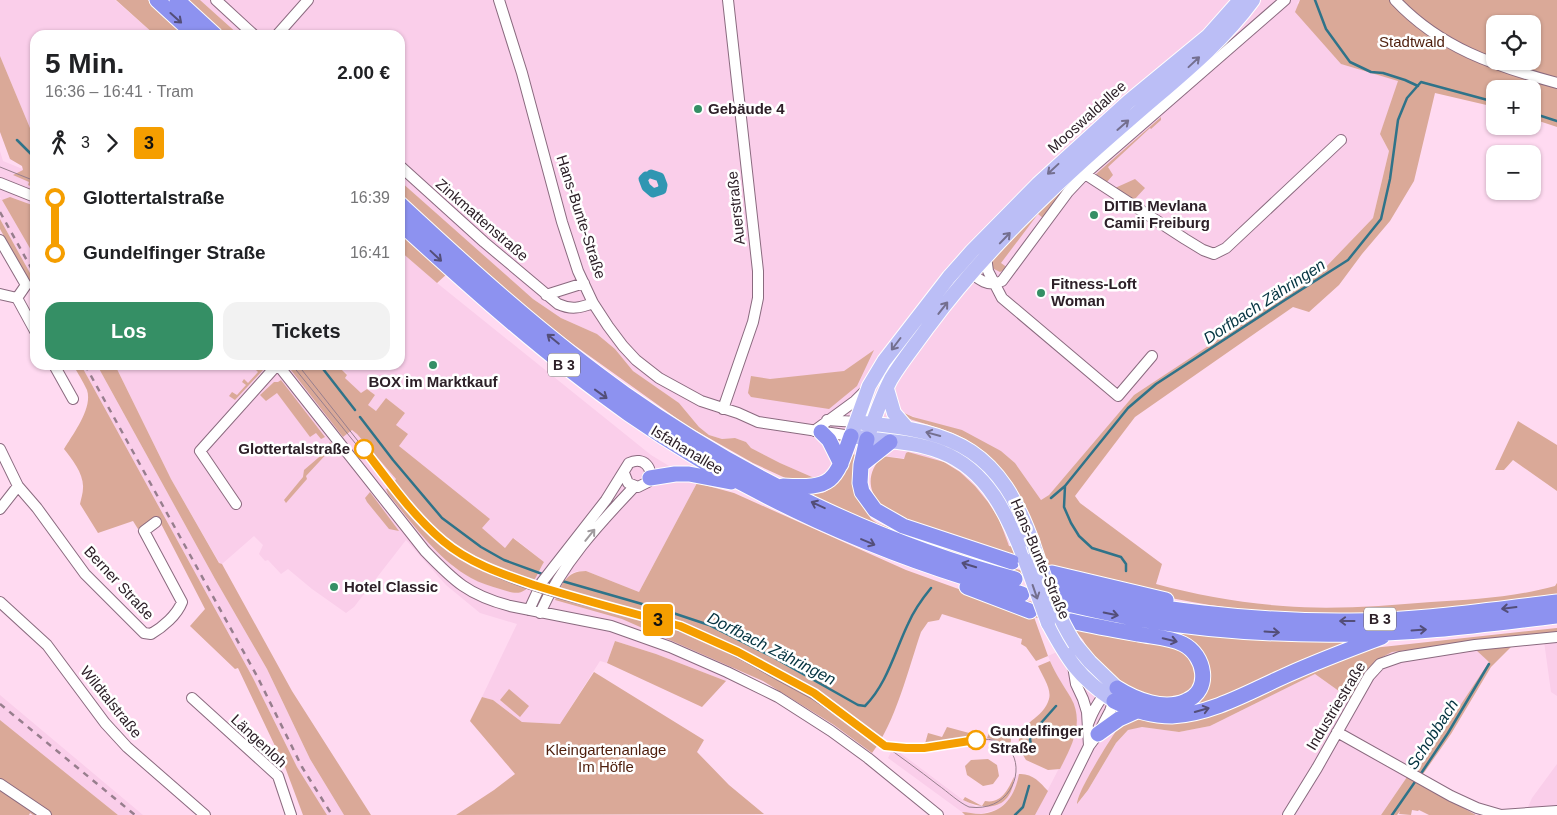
<!DOCTYPE html>
<html lang="de">
<head>
<meta charset="utf-8">
<style>
	body { margin:0; font-family:Helvetica,sans-serif; background:#f2f2f2; color:#202124; height:100vh; display:flex; flex-direction:column; font-size:19px; white-space:nowrap }
	* { box-sizing:border-box; margin:0 }
	p { font-size:16px; color:#757577 }
	.icon { flex:none; width:28px; height:28px; fill:none; stroke:currentColor; stroke-width:2; stroke-linecap:round; stroke-linejoin:round }
	.map { position:relative; flex:1; overflow:hidden }
	.drawer { position:absolute; left:30px; top:30px; width:375px; height:340px; display:flex; flex-direction:column; background:#fff; border-radius:15px; box-shadow:0 1px 4px #0004 }
	.drawer>* { flex:none }
	.badge { padding:0 10px; border-radius:4px; font-size:18px; line-height:32px }
	.tools { position:absolute; left:1486px; top:15px; display:grid; gap:10px }
	.tools a { display:grid; place-items:center; width:55px; height:55px; border-radius:10px; background:#fff; box-shadow:0 1px 4px #0004; font-size:25px }
	.map>.badge { position:absolute; translate:-50% -50%; box-shadow:0 0 0 2px #fff }
	.legs { display:flex; align-items:center; gap:8px; height:55px; padding:0 15px; font-size:16px }
	.legs p { margin-inline-start:auto }
	.headline { display:flex; align-items:center; justify-content:space-between; height:85px; padding:0 15px }
	h1 { font-size:28px; font-weight:600; line-height:38px }
	.cta { display:flex; gap:10px; margin-top:auto; padding:10px 15px }
	.cta a { flex:1; height:58px; border-radius:15px; background:#358f65; color:#fff; font-size:20px; font-weight:600; line-height:58px; text-align:center }
	.cta a+a { background:#f2f2f2; color:#202124 }
	ul { padding:0 15px; list-style:none }
	li { display:flex; align-items:center; gap:18px; height:55px; font-size:19px }
	li i { display:grid; place-items:center; width:8px; height:100%; margin:0 6px; background:currentColor }
	li i::after { content:''; width:12px; height:12px; margin:-6px; border:4px solid; border-radius:50%; background:#fff }
	li p { margin-inline-start:auto }
	li:first-child i { background:linear-gradient(#0000 50%,currentColor 0) }
	li:last-child i { background:linear-gradient(currentColor 50%,#0000 0) }
	.map>svg:first-child { display:block }
</style>
</head>
<body>
<div class="map">
<svg width="1557" height="815" viewBox="0 0 1557 815">
	<rect width="100%" height="100%" fill="#ffdaf1"/>
	<!-- built -->
	<path fill="#faceea" fill-rule="evenodd" d="M0 0H115L155 35H35V140L0 56Z
		M200 0H1300L1297 3 1341 64 1399 81 1380 134 1389 151 1373 218 1322 271 1134 395 1049 495 1041 500 1015 463 1001 451 902 412 907 418 948 432 964 439 987 454 999 467 1021 498 1039 544H1008L999 519 988 502 975 486 953 467 944 462 882 456 830 470 818 478 812 477 780 463 751 448 746 442 735 438 722 439 709 435 699 427 679 403 633 371 615 349 597 334 561 318 533 299 400 181V35H239Z
		M0 151 3 161 35 174V211L32 205 2 200 35 257V282L0 219V199H1L0 197Z
		M400 251 437 283 651 455 697 483 639 592 586 571H578L571 573 559 590 686 624 738 649 814 690 854 717 882 739 876 748 807 701 733 660 680 635 627 620 733 667 726 681 656 654 615 641 607 663 600 661 560 724 522 722 493 700 482 697 517 624 480 613 446 585 406 540 354 607 346 613 312 589 288 569 281 574 268 560 265 561 259 554 263 545 254 536 222 564H220L171 479 115 365H307L324 386 341 417 352 430 357 434 396 479 395 480 435 525 459 545 483 560 533 581 544 562 514 538 505 548 481 528 489 519 398 446 407 434 396 425 405 413 386 398 376 411 367 405 375 395 367 389 361 394 345 378 347 374 337 365H400ZM387 491 423 535 450 557 477 573 524 591 514 593 485 584 473 579 454 567 430 544 388 494Z
		M81 365H97L215 579 267 669 310 759 344 815H327L297 767 253 678Z
		M1557 632V696L1551 692 1543 634Z
		M1083 640 1093 658 1143 696 1138 720 1120 726 1116 731 1082 790 1077 800 1078 803 1088 790 1116 743 1128 730 1134 728 1142 727 1179 732 1210 726 1315 674 1350 699 1375 661 1392 652 1472 642 1512 646 1477 650 1489 662 1416 772 1421 777 1416 783 1407 777 1381 815H1035L1074 739 1076 728 1077 716 1072 700 1056 674 1048 656Z
		M0 695 143 815H118L0 720Z
		M987 738 995 739 1005 744 1010 749 1009 751 993 742 983 740 924 750V747Z
		M891 752H899L963 800 977 807 999 804 1009 795 1014 777 1019 774 1018 782 1011 798 998 809 980 814 962 812 888 758Z
		M1557 764V815L1527 814 1528 807 1532 798Z"/>
	<!-- green -->
	<path fill="#daa998" fill-rule="evenodd" d="M116 0H148L186 35H155Z
		M186 0H200L239 35H225Z
		M1300 0H1557V127L1533 119 1532 89H1495V107L1435 93 1414 181 1390 221 1362 254 1339 285 1309 312 1293 307 1135 417 1075 496 1080 503 1162 564 1156 584C1197 595 1241 603 1283 606 1332 610 1382 606 1431 602 1473 600 1515 597 1555 586L1557 583V596C1467 606 1376 617 1285 613 1179 607 1062 574 961 541 937 533 895 524 879 503 866 486 869 471 882 456L904 459 906 453 908 452 944 462 960 472 975 486 988 502 999 519 1009 546 1042 552C1026 508 1008 462 965 439 947 429 926 425 907 418L902 412 913 417 962 430 1001 451 1015 463 1041 500 1049 495 1134 395 1322 271 1373 218 1389 151 1380 134 1398 81 1341 64 1295 12ZM1495 24H1532V61H1495Z
		M0 56 35 140V188L28 185 29 182 13 175 23 170 22 166 10 159 0 132Z
		M1161 117V120L1151 129 1150 128 1108 167 1113 175 1107 182 1096 174Z
		M1079 174 1060 195 1043 218 1038 214 1001 263 1008 268 1000 272 992 268 991 260 1040 208Z
		M1135 179 1145 188 1134 200 1115 188Z
		M400 181 533 299 561 318 597 334 615 349 633 371 679 403 699 427 709 435 722 439 735 438 746 442 751 448 780 463 812 477 818 478 834 470 822 480 794 482 753 463 686 425 570 342 515 299 400 195Z
		M10 197 32 205 35 211V257L2 200Z
		M0 219 35 282V293L0 229Z
		M400 229 448 273 437 283 400 251Z
		M874 350 857 386 829 409 751 397 748 393 751 376 770 379 844 371Z
		M73 365H81L253 678 297 767 327 815H303L285 767 238 668 235 669 190 626 205 609 157 516 138 529 133 521 98 533 80 504C81 499 83 493 83 488 84 474 72 459 64 449 73 434 93 408 87 390 83 382 78 373 73 365Z
		M97 365H115L171 479 219 563 222 564 292 691 371 815H344L310 759 267 669 215 579Z
		M251 365H264L263 370 235 400 229 396 232 392 237 395 246 385 242 382 244 379 248 383 258 372Z
		M287 365H341L339 367 347 375 345 378 361 393 367 389 375 395 368 405 376 411 386 398 405 413 396 425 408 434 399 446 490 519 482 528 505 548 513 538 544 562C539 570 534 585 525 590 517 596 508 591 500 589 490 586 480 583 471 578 437 559 413 524 388 494L386 489 392 485 396 479 357 434 352 430 343 437Z
		M281 380 325 437 321 439 316 433 310 437 277 393 266 401 260 395 274 382H278Z
		M1518 421 1557 445V491L1513 460 1504 470H1495Z
		M330 442 333 446 332 448 306 476 307 479 286 503 284 500 303 477 304 470 325 452Z
		M851 454 857 455 853 477 855 492 871 519 877 523 915 538 986 561 1099 591C1036 580 975 563 915 542 876 528 839 510 802 494 808 493 816 494 822 493 838 488 844 467 851 454Z
		M697 483 734 493 906 570 1033 616 991 592 1075 612 1188 633 1296 642H1351L1365 651 1373 648 1557 628V632L1392 652 1375 661 1350 699 1315 674 1210 726 1179 732 1142 727 1128 730 1116 743 1088 790 1077 804C1077 792 1108 743 1116 731 1122 725 1129 720 1138 719L1143 696 1128 689 1093 658 1083 640 1073 628 1034 617 1048 656 1036 661 1026 647 1021 644 1022 639 942 614 939 620 928 622 921 632C909 667 895 724 872 753L834 725 763 681 622 619 555 600C562 584 566 571 586 571L639 592Z
		M370 492 399 531 389 529 367 502 365 498Z
		M615 641 656 654 726 681 702 707 607 663Z
		M1512 646 1491 667 1451 734 1421 777 1416 772 1489 662 1476 650Z
		M1050 661C1056 675 1064 686 1071 698 1085 723 1071 747 1060 769L1048 770 1026 760C1003 723 1042 725 1049 699 1052 689 1042 675 1038 666Z
		M594 672 704 740 697 752 729 785 764 814 456 815 494 790 515 774 470 721 482 697 493 700 522 722 560 724Z
		M509 689 529 706 520 717 500 700Z
		M0 720 118 815H33L30 813 29 815H0Z
		M947 727 984 737 983 738 924 747 928 733 942 737Z
		M1008 732 1011 739 1010 749 998 741 987 738 989 733 1005 738Z
		M988 759 997 765 999 776 993 784 983 786 967 775 965 766 971 760Z
		M1019 774C1032 773 1040 782 1048 791L1035 815H965L962 812C967 812 974 814 981 814 1004 812 1015 796 1019 774Z
		M1014 777C1012 809 987 812 963 800L965 797 982 806 985 801C1002 804 1008 789 1014 777Z
		M1407 777 1476 815H1429L1419 810 1418 811 1412 810 1411 815 1399 814 1400 811 1397 815H1381Z"/>
	<g fill="none" stroke-linecap="round" stroke-linejoin="round">
		<!-- stream -->
		<path stroke="#2f7389" stroke-width="2.5" d="M1315 0 1326 29 1350 62 1371 72 1383 73 1405 80 1418 86
			M1532 113 1557 121
			M17 140 35 158
			M320 365 355 410
			M360 417 393 460 442 518 481 547 504 560 545 575
			M1065 486 1064 507 1071 523 1079 536 1092 548 1121 557 1126 564V571
			M1051 498 1065 486 1128 408 1156 384 1285 300 1348 260 1381 219 1390 179 1398 120 1407 98 1421 82 1495 102
			M562 581 670 612 709 625 773 657 858 705 865 706C887 684 895 651 908 624 914 610 922 599 931 588
			M1032 751 1030 739 1033 732 1056 706
			M1420 775 1448 733 1489 664
			M1015 815 1023 807 1029 786
			M1392 815 1417 779"/>
		<!-- canal -->
		<path stroke="#3096b2" stroke-width="9" d="M646 176 643 179 646 187 653 193 662 190 663 185 660 177 651 174"/>
		<defs>
			<path id="minor" d="M216 0 254 35
				M499 0 522 73 562 222 578 271 593 303 608 326 623 346 636 360 659 378 701 401 738 413 758 422 851 436
				M1395 0C1440 48 1495 66 1557 83
				M277 35 308 0
				M400 166 484 242 558 304C571 310 580 308 593 303
				M1085 174 1185 239 1203 250 1214 254 1226 248 1341 140
				M0 183 35 197
				M0 240 26 285 17 298
				M986 257 988 271 1002 298 1118 396 1152 356
				M966 269C978 279 988 288 1002 281L1068 192 1085 174 1285 0
				M0 294 17 298 35 331
				M546 295 584 283
				M54 365 73 399
				M278 365 425 551C454 581 468 595 510 606L611 626 670 647 727 672 778 697 831 731 868 758 938 815
				M723 409 753 322 758 298V271L728 0
				M827 420 856 422
				M814 431 855 401 867 389
				M0 449 18 486
				M236 504 200 451 277 365
				M0 509 18 486 37 508 85 574 144 633 151 634C163 627 177 615 182 602L144 531 156 522
				M0 602 47 645 105 723 127 747 205 815
				M529 610 542 582 606 500 629 463C643 456 655 468 648 482L638 487 628 483 624 473
				M540 613C562 564 598 525 634 487
				M1073 666 1076 684 1083 699 1087 712 1089 746
				M192 698 278 776 291 815
				M1088 724C1093 711 1099 698 1110 690
				M1337 732 1451 796 1477 808 1501 815 1557 811
				M0 784 46 815
				M1055 815 1089 746 1098 734 1110 711 1115 697
				M1288 815 1317 768 1369 676 1380 664 1400 657 1475 645 1557 637"/>
			<path id="major" d="M887 389 894 413 907 428
				M863 423C958 431 1000 451 1033 544
				M867 439C874 419 881 398 891 379 902 361 916 344 928 327 985 250 1056 183 1128 121 1171 83 1219 47 1253 0
				M1025 560C1008 516 988 470 941 452 913 441 880 441 851 436L869 386 884 361 949 277 972 251 1038 184 1128 102 1208 36 1240 0
				M1048 623C1068 660 1078 677 1114 701
				M1075 644 1090 662 1117 688"/>
			<path id="highway" d="M157 0 195 35
				M177 0 215 35
				M400 204C472 271 545 337 625 394 743 477 876 542 1015 579
				M400 223C473 290 548 357 629 414 747 496 883 557 1022 594
				M821 432 829 440 841 464
				M867 439 861 465 860 483 862 492 875 510 903 526 1012 562
				M861 465 890 442
				M650 478 675 474H689L731 482
				M783 486C833 489 835 482 851 436
				M1052 573 1166 600
				M967 587 1030 611
				M1057 589C1156 609 1249 622 1350 621 1419 621 1488 610 1557 602
				M1063 603C1091 609 1118 616 1145 620 1212 631 1282 635 1349 634 1419 634 1488 624 1557 616
				M1071 621C1093 626 1115 630 1138 634 1153 637 1169 637 1183 644 1205 655 1212 690 1186 701 1164 711 1136 700 1117 688
				M1114 701C1132 710 1152 716 1172 716 1212 714 1251 691 1287 675 1318 661 1350 649 1382 637
				M1098 734 1119 719 1137 711"/>
		</defs>
		<!-- minor casing -->
		<use href="#minor" stroke="#8a6a7f" stroke-width="12"/>
		<!-- major casing -->
		<use href="#major" stroke="#fff" stroke-width="16"/>
		<!-- highway casing -->
		<use href="#highway" stroke="#fff" stroke-width="17"/>
		<!-- minor -->
		<use href="#minor" stroke="#fff" stroke-width="10"/>
		<!-- major -->
		<use href="#major" stroke="#bbbef6" stroke-width="14"/>
		<!-- highway -->
		<use href="#highway" stroke="#8d92f0" stroke-width="15"/>
		<!-- tram -->
		<path stroke="#977e8d" stroke-width="1" d="M0 167 35 181
			M292 365 427 532C495 596 591 602 676 630 696 637 716 647 734 656 748 663 761 671 775 679 787 686 800 692 812 699 826 709 840 718 854 728 862 734 869 741 879 744 910 754 944 746 975 740 1035 730 1026 815 969 807 958 802 948 792 938 785 919 770 899 756 880 742L813 693 737 652 699 634 680 626 550 590 480 565C436 542 408 505 378 467 352 433 325 399 298 365"/>
		<!-- rail -->
		<path stroke="#977e8d" stroke-width="2.5" stroke-dasharray="6 6" stroke-linecap="butt" d="M0 212 35 275
			M85 365 257 676 302 767 332 815
			M0 704 135 815"/>
		<defs>
			<path id="major-bridge" d="M1033 544C1045 579 1055 613 1075 644
				M1025 560 1048 623"/>
		</defs>
		<!-- major-bridge casing -->
		<use href="#major-bridge" stroke="#fff" stroke-width="16" stroke-linecap="butt"/>
		<!-- major-bridge -->
		<use href="#major-bridge" stroke="#bbbef6" stroke-width="14"/>
	</g>
	<!-- one-way arrows -->
	<defs><path id="oneway-shaft" d="M-6 0H5M1.5-3L5.5 0L1.5 3" fill="none" stroke-width="1.6" stroke-linecap="round" stroke-linejoin="round" transform="scale(1.25)"/></defs>
	<g stroke="#534e78">
		<use href="#oneway-shaft" transform="translate(176 18) rotate(42)"/>
		<use href="#oneway-shaft" transform="translate(436 256) rotate(43)"/>
		<use href="#oneway-shaft" transform="translate(553 339) rotate(-141)"/>
		<use href="#oneway-shaft" transform="translate(601 394) rotate(36)"/>
		<use href="#oneway-shaft" transform="translate(818 505) rotate(-155)"/>
		<use href="#oneway-shaft" transform="translate(868 542) rotate(23)"/>
		<use href="#oneway-shaft" transform="translate(969 565) rotate(-163)"/>
		<use href="#oneway-shaft" transform="translate(1509 608) rotate(173)"/>
		<use href="#oneway-shaft" transform="translate(1111 614) rotate(12)"/>
		<use href="#oneway-shaft" transform="translate(1347 621) rotate(-180)"/>
		<use href="#oneway-shaft" transform="translate(1419 630) rotate(-4)"/>
		<use href="#oneway-shaft" transform="translate(1272 632) rotate(4)"/>
		<use href="#oneway-shaft" transform="translate(1170 640) rotate(13)"/>
		<use href="#oneway-shaft" transform="translate(1202 710) rotate(-16)"/>
	</g>
	<g stroke="#746f8f">
		<use href="#oneway-shaft" transform="translate(1194 62) rotate(-43)"/>
		<use href="#oneway-shaft" transform="translate(1123 125) rotate(-41)"/>
		<use href="#oneway-shaft" transform="translate(1053 169) rotate(137)"/>
		<use href="#oneway-shaft" transform="translate(1005 238) rotate(-46)"/>
		<use href="#oneway-shaft" transform="translate(943 308) rotate(-52)"/>
		<use href="#oneway-shaft" transform="translate(896 344) rotate(127)"/>
		<use href="#oneway-shaft" transform="translate(933 434) rotate(-165)"/>
		<use href="#oneway-shaft" transform="translate(1035 592) rotate(71)"/>
	</g>
	<use stroke="#a09b9e" href="#oneway-shaft" transform="translate(590 535) rotate(-51)"/>
	<g fill="none" stroke-linecap="round" stroke-linejoin="round">
		<defs>
			<path id="line-1" d="M364 449C388 480 412 515 443 541 469 563 502 574 534 585 582 600 631 613 680 626L738 652 814 693 885 746 906 748H924L976 740"/>
		</defs>
		<!-- line-1 casing -->
		<use href="#line-1" stroke="#fff" stroke-width="11"/>
		<!-- line-1 -->
		<use href="#line-1" stroke="#f59e00" stroke-width="8"/>
	</g>
	<!-- markers -->
	<g fill="#358f65" stroke="#fff" stroke-width="2">
		<circle cx="698" cy="109" r="5"/>
		<circle cx="1094" cy="215" r="5"/>
		<circle cx="1041" cy="293" r="5"/>
		<circle cx="433" cy="365" r="5"/>
		<circle cx="334" cy="587" r="5"/>
	</g>
	<g fill="#fff" stroke="#f59e00" stroke-width="2.5">
		<circle cx="364" cy="449" r="9"/>
		<circle cx="976" cy="740" r="9"/>
	</g>
	<g text-anchor="middle" stroke-width="5" stroke-linejoin="round" paint-order="stroke">
		<!-- shield labels -->
		<g fill="#fff" stroke="#6c6368" stroke-width="1">
			<rect x="548" y="353.5" width="32" height="23" rx="4"/>
			<rect x="1364" y="607.5" width="32" height="23" rx="4"/>
		</g>
		<g font-size="14" font-weight="bold" fill="#2d2028">
			<text x="564" y="370">B 3</text>
			<text x="1380" y="624">B 3</text>
		</g>
		<!-- park labels -->
		<g font-size="15" fill="#4e1e0c" stroke="#fff">
			<text x="1412" y="47">Stadtwald</text>
			<text x="606" y="755">Kleingartenanlage<tspan x="606" dy="17">Im Höfle</tspan></text>
		</g>
		<!-- poi labels -->
		<g font-size="15" font-weight="bold" fill="#2d2028" stroke="#fff" text-anchor="start">
			<text x="708" y="114">Gebäude 4</text>
			<text x="1104" y="211">DITIB Mevlana<tspan x="1104" dy="17">Camii Freiburg</tspan></text>
			<text x="1051" y="289">Fitness-Loft<tspan x="1051" dy="17">Woman</tspan></text>
			<text x="433" y="387" text-anchor="middle">BOX im Marktkauf</text>
			<text x="344" y="592">Hotel Classic</text>
		</g>
		<!-- street labels -->
		<g font-size="15" fill="#2d2028" stroke="#fff">
			<text transform="translate(1087 117) rotate(-42)" y="5">Mooswaldallee</text>
			<text transform="translate(736 208) rotate(-96)" y="5">Auerstraße</text>
			<text transform="translate(581 217) rotate(72)" y="5">Hans-Bunte-Straße</text>
			<text transform="translate(482 220) rotate(41)" y="5">Zinkmattenstraße</text>
			<text transform="translate(687 450) rotate(31)" y="5">Isfahanallee</text>
			<text transform="translate(1040 559) rotate(67)" y="5">Hans-Bunte-Straße</text>
			<text transform="translate(119 583) rotate(47)" y="5">Berner Straße</text>
			<text transform="translate(111 702) rotate(51)" y="5">Wildtalstraße</text>
			<text transform="translate(1336 706) rotate(-59)" y="5">Industriestraße</text>
			<text transform="translate(259 741) rotate(43)" y="5">Längenloh</text>
		</g>
		<!-- stop labels -->
		<g font-size="15" font-weight="bold" fill="#2d2028" stroke="#fff" text-anchor="end">
			<text x="350" y="454">Glottertalstraße</text>
			<text x="990" y="736" text-anchor="start">Gundelfinger<tspan x="990" dy="17">Straße</tspan></text>
		</g>
		<!-- water labels -->
		<g font-size="16" font-style="italic" fill="#043340" stroke="#fff">
			<text transform="translate(1264 301) rotate(-33)" y="6">Dorfbach Zähringen</text>
			<text transform="translate(772 648) rotate(27)" y="6">Dorfbach Zähringen</text>
			<text transform="translate(1432 734) rotate(-57)" y="6">Schobbach</text>
		</g>
	</g>
</svg>
<div class="tools">
<a><svg class="icon" aria-label="locate" viewBox="0 0 24 24"><circle cx="12" cy="12" r="6"/><path d="M12 2v4M12 18v4M2 12h4M18 12h4"/></svg></a>
<a>+</a>
<a>−</a>
</div>
<b class="badge" style="left:658px;top:620px;background:#f59e00;color:#111">3</b>
<section class="drawer">
<div class="headline"><div><h1>5 Min.</h1><p>16:36 – 16:41 · Tram</p></div><b>2.00 €</b></div>
<div class="legs"><svg class="icon" aria-label="walk" viewBox="0 0 24 24"><circle cx="13" cy="4" r="2"/><path d="M13 8l-2 6 4 7M11 14l-3 7M7 12l3-4h3l4 4"/></svg>3<svg class="icon" aria-label="forward" viewBox="0 0 24 24"><path d="M9 5l7 7-7 7"/></svg><b class="badge" style="background:#f59e00;color:#111">3</b></div>
<ul>
<li><i style="color:#f59e00"></i><b>Glottertalstraße</b><p>16:39</p></li>
<li><i style="color:#f59e00"></i><b>Gundelfinger Straße</b><p>16:41</p></li>
</ul>
<div class="cta"><a>Los</a><a>Tickets</a></div>
</section>
</div>
</body>
</html>
